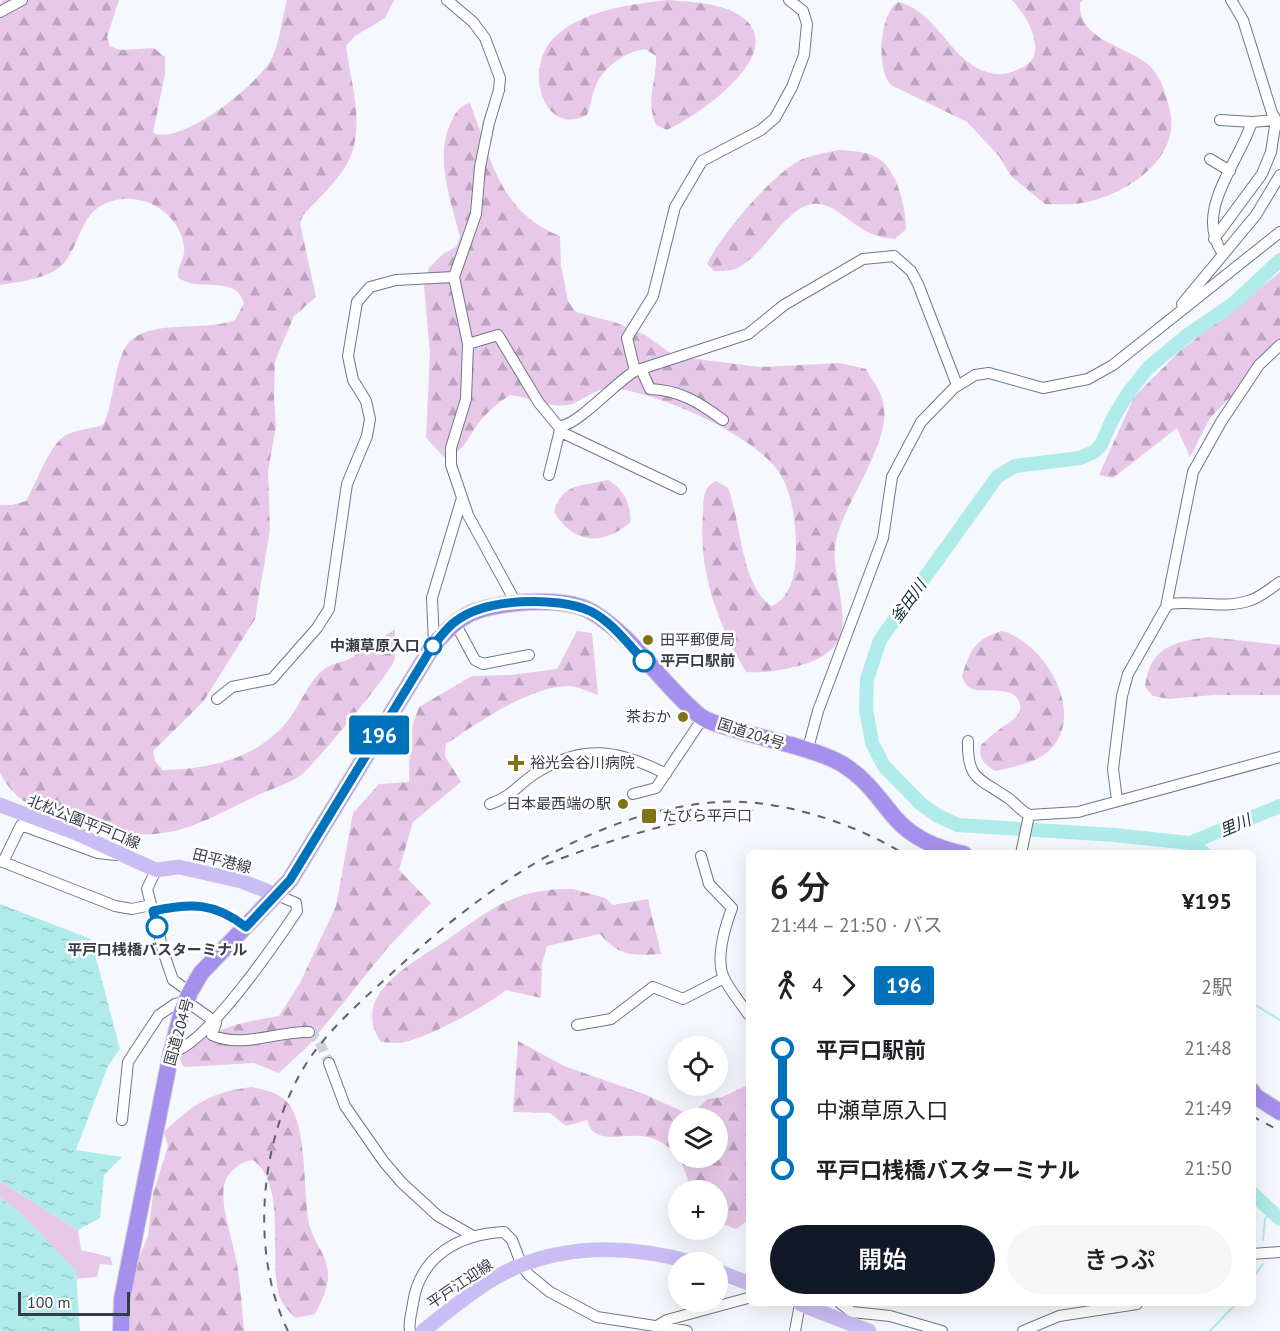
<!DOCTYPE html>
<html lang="ja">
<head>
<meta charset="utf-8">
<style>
	body { margin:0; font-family:"PT Sans","Noto Sans JP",sans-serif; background:#f6f6f6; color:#202124; height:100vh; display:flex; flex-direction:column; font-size:22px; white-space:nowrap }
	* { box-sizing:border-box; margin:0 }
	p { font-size:20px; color:#757577 }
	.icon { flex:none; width:33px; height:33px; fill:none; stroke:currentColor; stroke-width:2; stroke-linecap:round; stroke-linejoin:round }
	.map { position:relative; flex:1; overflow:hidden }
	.side { position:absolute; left:746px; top:850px; width:510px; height:456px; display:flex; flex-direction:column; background:#fff; border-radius:9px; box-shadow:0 6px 24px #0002 }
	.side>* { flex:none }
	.badge { padding:0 12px; border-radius:4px; font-size:21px; line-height:39px }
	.tools { position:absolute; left:668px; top:1036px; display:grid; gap:12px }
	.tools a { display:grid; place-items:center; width:60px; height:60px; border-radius:50%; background:#fff; box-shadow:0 6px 24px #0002; font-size:30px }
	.scale { position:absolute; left:18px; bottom:15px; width:112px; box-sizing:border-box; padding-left:6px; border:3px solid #373b43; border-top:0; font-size:16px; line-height:21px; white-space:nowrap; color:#373b43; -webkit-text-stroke:4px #fff; paint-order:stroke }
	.map>.badge { position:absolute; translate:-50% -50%; box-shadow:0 0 0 3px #fff }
	.legs { display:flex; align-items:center; gap:9px; height:66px; padding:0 24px; font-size:20px }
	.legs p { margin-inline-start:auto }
	.summary { display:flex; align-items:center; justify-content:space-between; height:102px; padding:0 24px }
	h1 { font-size:33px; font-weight:600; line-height:45px }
	.action { display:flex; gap:12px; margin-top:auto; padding:12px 24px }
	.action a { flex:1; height:69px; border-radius:36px; background:#111827; color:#fff; font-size:24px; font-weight:600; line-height:69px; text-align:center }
	.action a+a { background:#f6f6f6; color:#202124 }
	ul { padding:0 24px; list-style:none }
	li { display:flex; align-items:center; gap:21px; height:60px; font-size:22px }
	li i { display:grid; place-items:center; width:9px; height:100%; margin:0 8px; background:currentColor }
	li i::after { content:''; width:15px; height:15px; margin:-8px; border:4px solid; border-radius:50%; background:#fff }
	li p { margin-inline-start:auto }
	li:first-child i { background:linear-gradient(#0000 50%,currentColor 0) }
	li:last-child i { background:linear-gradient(currentColor 50%,#0000 0) }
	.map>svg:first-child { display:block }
</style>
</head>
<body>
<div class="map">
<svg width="1280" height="1331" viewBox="0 0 1280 1331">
	<defs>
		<pattern id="forest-firs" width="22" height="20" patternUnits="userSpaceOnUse" patternTransform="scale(1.5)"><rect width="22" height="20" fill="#e8c8e9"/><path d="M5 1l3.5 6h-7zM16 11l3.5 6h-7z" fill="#bda4be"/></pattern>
		<pattern id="water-ripples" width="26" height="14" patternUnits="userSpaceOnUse" patternTransform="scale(1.5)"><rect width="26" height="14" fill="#afebeb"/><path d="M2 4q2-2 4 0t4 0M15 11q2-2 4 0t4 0" fill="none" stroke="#97cacb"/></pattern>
	</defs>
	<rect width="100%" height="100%" fill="#f5f8fc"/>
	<!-- green -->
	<path fill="#e8c8e9" d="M0 1181 78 1230 81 1250 110 1257 113 1265 100 1264 97 1277 75 1279V1271L22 1215 0 1197Z"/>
	<!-- forest -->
	<path fill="url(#forest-firs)" d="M3 0H119L107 37 110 46 120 50 154 48 165 57V74L153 133C181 146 259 84 272 58 280 41 282 18 287 0H394L385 18 355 36 346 46C351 85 368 133 344 169 332 186 317 201 303 215L300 223 316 297 294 316 275 361 274 397 276 426 268 471 270 530 255 619 203 702 153 751 155 761 163 770C212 769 259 758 290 718 301 703 309 681 324 669 332 663 341 663 349 659 365 650 380 639 395 629 395 639 396 651 394 661 391 672 312 768 300 776 288 784 271 789 258 795 227 809 196 829 162 833 130 838 98 830 68 820 36 809 17 804 0 773V505H12L26 501C36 484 48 449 62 438 71 430 91 429 103 425 115 401 112 372 125 348 144 316 205 333 235 320L244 303C235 273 197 294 178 277 177 266 186 257 184 247 179 207 132 186 99 207 77 221 78 258 54 271 39 280 17 282 0 285V4Z
		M667 0C692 2 729 3 747 21 783 58 696 117 667 130L656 125C645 100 657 81 656 56L645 49C626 52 606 65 597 83 592 93 591 105 587 115 542 139 521 63 558 34 589 9 629 5 667 0Z
		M1012 0H1083L1080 3C1078 41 1126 45 1150 66 1161 77 1165 92 1169 107 1184 158 1125 196 1082 203 1070 205 1057 204 1045 204L1011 176 999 156 967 122 891 85C876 70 879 14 898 2 941 12 951 69 997 74 1004 75 1013 72 1019 69 1052 57 1027 16 1012 0Z
		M470 103C491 158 499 212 560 236L561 265 568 301 576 312 617 323 645 335 672 354 697 359 760 367 840 363 866 369C870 377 877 385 880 393 901 436 840 502 835 547 832 573 849 614 840 637 829 666 771 674 746 672 717 622 698 571 703 513 704 499 702 488 716 481L728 488C741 520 741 588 772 606 793 596 796 569 796 547 796 525 792 491 779 472 751 433 662 395 615 388 597 386 582 402 569 405 549 408 530 398 511 395 499 401 490 410 481 420 468 435 466 452 445 458L426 438 430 353 424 287 429 268 443 254 456 247 460 237C451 200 434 158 451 122 456 112 459 106 470 103Z
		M839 150C852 151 864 151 876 157 897 168 906 207 906 229L895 239C855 238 840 201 813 204 784 207 762 261 732 270 727 271 719 271 714 271L707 264C721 235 768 180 795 163 808 155 825 153 839 150Z
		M1280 272V346L1210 418 1190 457 1177 428 1113 478 1099 475 1134 397 1180 351Z
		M608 480C623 488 632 505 630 523 601 546 574 544 554 512 562 483 582 486 608 480Z
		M577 631 592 633 598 695C589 692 579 687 571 686 533 684 477 723 446 744L445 756 461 782 413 822 399 870 431 903 390 945 309 1045 279 1073 254 1063 184 1067 179 1058C214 1027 234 1024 279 1016L300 983 336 906 353 813 379 784 409 782 410 732 419 707 472 676 511 675 557 669Z
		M1002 631C1044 642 1086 711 1051 749 1037 763 1013 767 995 771 984 764 978 759 981 745 989 737 998 730 1007 724 1013 720 1022 713 1020 705 1016 683 985 695 970 688 965 685 964 681 962 676 970 650 975 639 1002 631Z
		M1209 637 1280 645V695H1214L1169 699 1153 696 1145 687C1150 647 1172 642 1209 637Z
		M573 889 605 898 613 905 648 899 661 954C632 956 619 956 600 934L547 946 542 964 541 998 506 990C485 1007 426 1039 400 1043 394 1043 387 1042 381 1042 348 994 415 962 447 940 470 924 492 906 518 897 536 890 554 889 573 889Z
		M518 1041 564 1066 644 1094 690 1115 708 1099 722 1097 748 1085V1220L736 1229 723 1224 717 1219V1191H692L680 1158H717V1119H678V1156C645 1119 615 1147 594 1132 591 1130 589 1125 587 1120L566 1126 550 1113 513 1112Z
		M252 1087C264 1090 277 1092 286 1101 309 1123 302 1196 310 1227 315 1244 328 1257 328 1275 328 1289 321 1302 315 1314L295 1318C289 1311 281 1303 279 1295 268 1257 288 1186 253 1160 242 1161 229 1170 225 1182 218 1204 235 1246 238 1270 241 1290 242 1311 244 1331H126L133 1272 148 1236 153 1194 168 1146 164 1132C193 1104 211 1092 252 1087Z"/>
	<!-- water -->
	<path fill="url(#water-ripples)" d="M0 904 91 939 120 1049 108 1066 76 1150 122 1157 104 1175 100 1218 78 1230 0 1181Z
		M0 1197 22 1215 76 1271 80 1331H0Z"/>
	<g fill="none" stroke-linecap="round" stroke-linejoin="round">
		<!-- stream -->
		<path stroke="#afebeb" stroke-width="2" d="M1252 1003 1280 1020
			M1263 1240 1265 1219 1270 1211
			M1252 1279 1263 1264
			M1210 1331 1236 1304"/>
		<!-- river -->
		<path stroke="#afebeb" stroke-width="14" d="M1190 843 1280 806
			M1205 854 1190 843 1114 835 958 825 938 816 921 804 884 766 872 743 866 709 867 679 880 640 997 477 1015 466 1080 458 1094 452 1101 445 1113 418 1129 392 1149 367 1189 334 1233 304 1280 260
			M1252 1193 1280 1219"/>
		<!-- minor-tunnel -->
		<path stroke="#cfd2d7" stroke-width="10" stroke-dasharray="10 5" stroke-linecap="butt" d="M309 1032 319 1041 329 1063"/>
		<defs>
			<path id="minor" d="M447 0 473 22 485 38 500 78 499 90 489 123 480 167 476 214 454 277 468 344 466 399 451 448V465L468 515 516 603
				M1231 0 1243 20 1272 113 1279 125
				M0 12 22 0
				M1220 120 1252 122
				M1210 159 1230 171
				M1214 239 1262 174 1271 152 1276 120 1252 122C1238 165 1193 211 1223 254
				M1182 304 1256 215 1280 175
				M468 344 498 335 539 403 558 426H561
				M641 369 650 389C680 390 700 403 723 420
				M635 371 627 338 653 296 675 207 702 161 761 130 775 118 792 87 804 55 807 24 803 11 789 0
				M561 426C579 424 616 382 635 371L748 334 784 305 863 259 894 256 911 271 918 284 957 385
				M561 432 681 489
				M549 475 561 426
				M1166 607 1169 604C1196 600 1225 610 1251 600 1261 597 1271 588 1280 582
				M454 621 475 660 483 664 529 655
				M434 644 432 598 462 498
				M217 699 232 687 272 679 317 628 329 609 347 484 367 436 370 419 366 401 353 380 348 356 357 302 370 287 396 280 454 277
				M968 741C967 781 980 778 1008 798 1017 804 1018 809 1029 815
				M807 752 818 711 883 538 892 477 921 422 954 388 975 375 989 373 1043 388 1088 379 1113 365 1280 232
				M633 794 656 788 703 718
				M1117 800 1113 769 1122 696 1128 674 1166 607 1193 472 1221 422 1259 365 1280 345
				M490 804C513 796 517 785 536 773 582 744 618 749 666 774
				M1021 854 1029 815 1078 812 1280 757
				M701 856 709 884 732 908C725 927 715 959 724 978 730 991 741 1003 748 1014
				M0 861 3 862 21 825 98 853 116 855
				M3 862 115 906 132 909 151 905
				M156 870 147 889 164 954 173 980 190 992
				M153 911C191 903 214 902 246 927
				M577 1025 611 1019 653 987 683 999 724 978
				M171 1053C207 1044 275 944 297 911L296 903 277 895
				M329 1063 345 1106 384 1162 402 1183 438 1216 473 1236
				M122 1120 128 1062 159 1015 175 1004 186 1001 214 1021 216 1023 212 1035C242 1049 277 1031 309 1032
				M1252 1254 1280 1252
				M841 1304 852 1312 890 1316 942 1331
				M657 1326 667 1320 748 1298
				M410 1331C408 1323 412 1312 413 1303 420 1256 459 1234 504 1232L512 1240 522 1266 529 1275 550 1292 597 1317 687 1331
				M795 1331 800 1304
				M1023 1331 1059 1316 1137 1304"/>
			<path id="major" d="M0 805 75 833 156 870 179 867 197 871 241 881 277 895
				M717 1271 748 1283
				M800 1304 869 1331
				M423 1331C446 1313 468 1294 493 1279 555 1242 629 1244 695 1263"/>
			<path id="highway" d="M1252 1091 1255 1096 1280 1112
				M121 1331 122 1299 171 1053 182 1011 190 992 201 973 290 880 434 644C462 613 474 608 516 603 539 601 571 600 592 612 633 636 663 686 700 716 708 722 721 725 730 728 762 739 815 748 842 764 867 779 878 798 896 819 913 838 939 849 964 854"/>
		</defs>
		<!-- minor casing -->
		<use href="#minor" stroke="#6d788a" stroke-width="12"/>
		<!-- major casing -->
		<use href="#major" stroke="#d3d4d6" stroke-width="15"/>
		<!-- highway casing -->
		<use href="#highway" stroke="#d3d4d6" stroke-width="18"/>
		<!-- minor -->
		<use href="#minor" stroke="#fff" stroke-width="10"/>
		<!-- major -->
		<use href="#major" stroke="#cabcf4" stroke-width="14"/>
		<!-- highway -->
		<use href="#highway" stroke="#a690ed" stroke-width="16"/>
		<!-- rail -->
		<path stroke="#5e6269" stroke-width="2" stroke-dasharray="8 8" stroke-linecap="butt" d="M546 864C613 839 682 817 753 810
			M1252 1116 1280 1131
			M288 1331C248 1250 260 1129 312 1055 334 1025 363 999 391 974 481 890 591 811 718 802 778 798 854 823 904 854"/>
	</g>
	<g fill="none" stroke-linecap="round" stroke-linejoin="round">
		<defs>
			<path id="line-1" d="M157 927 153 911C191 903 214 902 246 927L290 880 434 644C441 637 447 627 456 621 486 598 556 596 590 611 611 621 628 644 644 661"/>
		</defs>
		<!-- line-1 casing -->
		<use href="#line-1" stroke="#fff" stroke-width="14"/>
		<!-- line-1 -->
		<use href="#line-1" stroke="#0072bc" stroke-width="9"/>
	</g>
	<!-- markers -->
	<g fill="#827214" stroke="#fff" stroke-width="2">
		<circle cx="648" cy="640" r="6"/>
		<circle cx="683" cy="717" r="6"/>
		<path d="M513 754h6v6h6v6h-6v6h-6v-6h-6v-6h6z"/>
		<circle cx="623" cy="804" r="6"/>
		<rect x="641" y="808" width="16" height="16" rx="3"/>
	</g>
	<g fill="#fff" stroke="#0072bc" stroke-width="3">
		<circle cx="433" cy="646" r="8"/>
		<circle cx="644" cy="661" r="10"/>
		<circle cx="157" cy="927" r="10"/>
	</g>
	<g text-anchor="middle" stroke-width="5" stroke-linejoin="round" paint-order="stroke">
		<!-- poi labels -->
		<g font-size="15" fill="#373b43" stroke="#fff" text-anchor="start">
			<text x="660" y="645">田平郵便局</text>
			<text x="671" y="722" text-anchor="end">茶おか</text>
			<text x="530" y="768">裕光会谷川病院</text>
			<text x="611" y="809" text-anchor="end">日本最西端の駅</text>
			<text x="662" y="821">たびら平戸口</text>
		</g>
		<!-- stop labels -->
		<g font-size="15" font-weight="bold" fill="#373b43" stroke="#fff" text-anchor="end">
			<text x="420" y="651">中瀬草原入口</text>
			<text x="660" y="666" text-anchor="start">平戸口駅前</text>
			<text x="157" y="955" text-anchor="middle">平戸口桟橋バスターミナル</text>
		</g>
		<!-- street labels -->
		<g font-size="15" fill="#373b43" stroke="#fff">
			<text transform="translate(751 734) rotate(18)" y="5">国道204号</text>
			<text transform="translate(84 822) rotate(22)" y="5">北松公園平戸口線</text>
			<text transform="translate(222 861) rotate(14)" y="5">田平港線</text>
			<text transform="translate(179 1032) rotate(-74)" y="5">国道204号</text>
			<text transform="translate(460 1284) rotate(-34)" y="5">平戸江迎線</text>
		</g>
		<!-- water labels -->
		<g font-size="16" font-style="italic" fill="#102f2f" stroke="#fff">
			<text transform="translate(908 601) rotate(-54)" y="6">釜田川</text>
			<text transform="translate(1235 825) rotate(-23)" y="6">里川</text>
		</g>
	</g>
</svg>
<div class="tools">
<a><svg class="icon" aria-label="locate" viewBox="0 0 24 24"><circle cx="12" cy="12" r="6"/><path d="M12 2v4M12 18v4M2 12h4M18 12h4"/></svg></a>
<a><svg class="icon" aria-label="layers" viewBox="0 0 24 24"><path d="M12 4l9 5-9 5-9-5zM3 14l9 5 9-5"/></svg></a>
<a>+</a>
<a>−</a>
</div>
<div class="scale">100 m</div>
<b class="badge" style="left:379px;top:735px;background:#0072bc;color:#fff">196</b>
<section class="side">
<div class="summary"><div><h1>6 分</h1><p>21:44 – 21:50 · バス</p></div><b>¥195</b></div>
<div class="legs"><svg class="icon" aria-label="walk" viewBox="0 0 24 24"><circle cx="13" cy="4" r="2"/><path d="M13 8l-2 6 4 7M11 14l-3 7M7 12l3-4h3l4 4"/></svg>4<svg class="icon" aria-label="forward" viewBox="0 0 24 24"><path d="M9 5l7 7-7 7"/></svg><b class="badge" style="background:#0072bc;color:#fff">196</b><p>2駅</p></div>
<ul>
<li><i style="color:#0072bc"></i><b>平戸口駅前</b><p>21:48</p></li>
<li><i style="color:#0072bc"></i><span>中瀬草原入口</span><p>21:49</p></li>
<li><i style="color:#0072bc"></i><b>平戸口桟橋バスターミナル</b><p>21:50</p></li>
</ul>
<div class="action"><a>開始</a><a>きっぷ</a></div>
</section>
</div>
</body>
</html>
